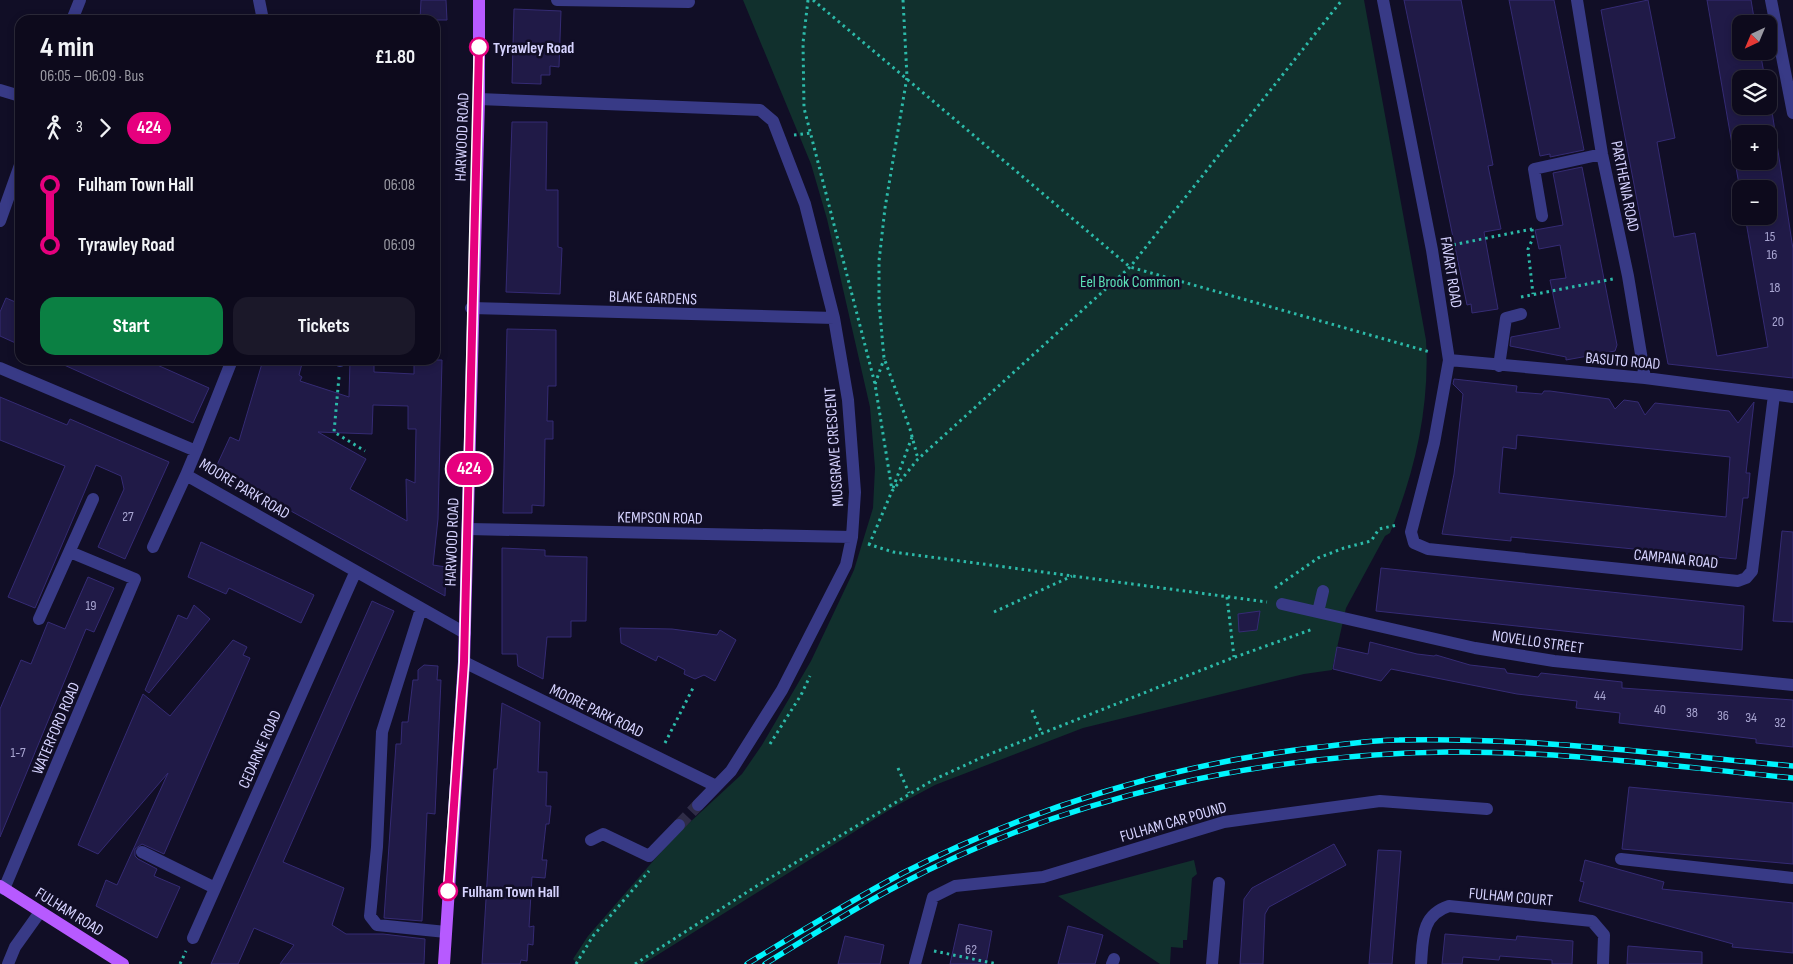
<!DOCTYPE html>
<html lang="en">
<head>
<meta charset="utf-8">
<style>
	body { margin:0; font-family:"Sofia Sans Condensed",sans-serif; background:#1b1829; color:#f1f3f6; height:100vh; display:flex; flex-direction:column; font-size:19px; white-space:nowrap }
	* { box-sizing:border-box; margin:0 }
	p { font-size:16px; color:#9a9aa3 }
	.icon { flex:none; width:28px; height:28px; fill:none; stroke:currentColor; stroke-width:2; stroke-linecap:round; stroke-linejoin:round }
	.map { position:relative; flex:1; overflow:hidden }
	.details { position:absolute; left:15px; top:15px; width:425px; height:350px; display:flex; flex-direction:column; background:#0d0a1c; border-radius:15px; box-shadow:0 2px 8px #0003,0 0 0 1px #2d2b3b }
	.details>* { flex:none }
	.badge { padding:0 10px; border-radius:16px; font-size:18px; line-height:32px }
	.needle { width:32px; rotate:224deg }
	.buttons { position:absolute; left:1732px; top:15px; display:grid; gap:10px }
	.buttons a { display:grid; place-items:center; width:45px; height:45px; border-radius:10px; background:#0d0a1c; box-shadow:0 2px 8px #0003,0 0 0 1px #2d2b3b; font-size:25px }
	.map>.badge { position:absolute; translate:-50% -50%; box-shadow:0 0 0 2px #fff }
	.legs { display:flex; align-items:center; gap:8px; height:55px; padding:0 25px; font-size:16px }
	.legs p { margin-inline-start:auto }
	.headline { display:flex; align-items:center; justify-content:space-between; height:85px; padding:0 25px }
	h1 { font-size:28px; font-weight:700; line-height:38px }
	.cta { display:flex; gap:10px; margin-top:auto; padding:10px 25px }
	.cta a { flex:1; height:58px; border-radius:15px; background:#0b8043; color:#fff; font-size:20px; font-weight:700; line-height:58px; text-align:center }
	.cta a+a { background:#1b1829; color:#f1f3f6 }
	ul { padding:0 25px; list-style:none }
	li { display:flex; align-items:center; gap:18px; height:60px; font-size:19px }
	li i { display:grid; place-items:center; width:8px; height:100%; margin:0 6px; background:currentColor }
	li i::after { content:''; width:12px; height:12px; margin:-6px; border:4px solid; border-radius:50%; background:#0d0a1c }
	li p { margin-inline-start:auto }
	li:first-child i { background:linear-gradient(#0000 50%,currentColor 0) }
	li:last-child i { background:linear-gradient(currentColor 50%,#0000 0) }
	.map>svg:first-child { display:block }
</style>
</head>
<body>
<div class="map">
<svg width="1793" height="964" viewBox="0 0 1793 964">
	<rect width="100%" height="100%" fill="#110e26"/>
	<!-- green -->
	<path fill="#11302d" d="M743 0H1364L1426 340C1430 406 1415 472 1390 533L1385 536 1346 608 1332 670 1304 674 1083 728 935 785 894 807 643 964H578L573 959 588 936 674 837 742 774 762 745 811 661 854 570 873 508 875 468 870 407 827 219 811 164Z
		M1194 860 1197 874 1192 878 1187 940H1183V948L1171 947 1170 964H1160L1058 896Z"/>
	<!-- building -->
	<path fill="#201a47" stroke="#352b74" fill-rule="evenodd" d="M421 0H446L447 20H420Z
		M1404 0H1461L1493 165 1488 166 1501 229 1484 232 1498 309 1472 313 1471 304 1467 305Z
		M1509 0H1554L1584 150 1550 157V154L1540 156Z
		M1648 0 1675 138 1657 142 1674 237 1695 233 1717 356 1768 347 1745 216H1769V189H1741V196L1707 0H1751L1755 24H1741V51H1760L1765 79H1741V106H1769V99L1771 105 1793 249V378L1668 364 1601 10ZM1741 134H1769V161H1741Z
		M514 9 561 11 559 67 550 66V75H541V84L512 83Z
		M512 122H547L546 190H558V247L562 248 560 294 506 292Z
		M1582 167 1617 345 1615 351 1566 360V357L1510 346 1511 337 1560 328 1550 280 1566 278 1560 245 1539 249 1535 230 1563 225 1553 173Z
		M6 298 20 304V345L0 336V312Z
		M507 329 556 330V386H548L547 421H553V439H545L544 506 532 505V513H503Z
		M53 360H146L209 388 193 423Z
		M263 360H303L299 375 302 377 300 381 349 397 350 360H374V372L414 374V360H442L438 519 433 565 446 567 445 596 222 473 217 465 230 437 239 441ZM373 405 408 406V429H416L415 483 406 479 407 521 350 489 366 459 318 432 372 434Z
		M1454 379 1517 386 1516 392 1542 394 1544 391H1550L1609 399 1615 409 1624 400 1638 402 1645 415 1655 403 1729 411 1738 423 1754 402 1746 473H1750L1748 498H1743L1736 559 1511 537V541L1442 534 1454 474 1463 394 1453 384ZM1517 435 1730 457 1726 517 1499 493 1503 447 1516 449Z
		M0 397 67 425 70 419 169 462 125 559 98 547 124 489 121 476 96 465 35 608 8 597 65 466 0 440Z
		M1782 531 1793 532V622L1773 621Z
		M201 542 314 595 301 623 229 588 226 594 188 577Z
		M502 548 545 550V556L587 557 586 621H571V637H547L543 679 518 666 517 654H502Z
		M1381 568 1744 606 1742 650 1376 611Z
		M88 577 114 588 94 632 86 629 0 837V709L21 660 31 664 48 622 65 629Z
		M372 601 394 611 283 862 344 888 332 925 346 934H383L425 939 424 964H280L294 945 254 928 238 964H211Z
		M194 605 210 619 149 693 145 690 178 615 187 619Z
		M1260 611 1257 630 1239 632 1238 614Z
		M620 628 672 629 717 635 720 630 736 640 715 681 704 675 695 679 684 674 685 670 658 656 656 661 621 643Z
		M233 640 247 647 243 655 250 658 164 854 142 844 135 849V856L138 859 157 869 154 876 180 887 157 938 96 906 106 880 117 885 168 773 98 854 78 845 143 694 170 716Z
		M1370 642 1417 654 1434 656 1436 655 1470 665 1505 669 1507 673 1523 675 1538 677 1541 673 1622 682V688L1793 700V747L1756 743V739L1619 723 1620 713 1576 708 1577 701 1517 694 1391 669 1381 681 1333 669 1337 647 1368 654Z
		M424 665 438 666 437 680H441L435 814 427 813 422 921 384 918 396 744H401L402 722H408L413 680H418V670Z
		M502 703 540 722 538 772H547L546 806H551L549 824H546L542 860H547L545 878 532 877 529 927 534 926 533 945 528 944 527 961 521 960 520 964H482L494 769H497Z
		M1629 787 1793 803V864L1622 849Z
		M1334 844 1346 865 1269 907 1265 914 1263 964H1240L1244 899 1252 888Z
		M1378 850 1401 851 1392 964H1369Z
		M1585 860 1664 882 1662 889 1793 903V953L1732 947 1733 944 1579 901 1584 882 1580 881Z
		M959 924 992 931 986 964H950Z
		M1068 926 1103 935 1095 964H1058Z
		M1445 934 1516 940 1517 936 1573 941 1572 964H1552V960L1500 956 1499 960 1463 957 1462 964H1442Z
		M845 936 884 945 880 964H838Z
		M1628 946 1702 952V964H1627Z"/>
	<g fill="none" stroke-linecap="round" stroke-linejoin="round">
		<!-- minor-tunnel -->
		<path stroke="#2f2c47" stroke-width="12" stroke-dasharray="12 6" stroke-linecap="butt" d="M679 825 698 805"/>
		<!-- path -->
		<path stroke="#2cbaa9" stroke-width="3" stroke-dasharray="2.5 4" stroke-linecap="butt" d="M808 0 803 43 804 108 875 384 892 490
			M813 0 1130 267 1430 352
			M903 0 907 77 885 208 879 261V303L884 358 910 429 918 459
			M794 135 811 133
			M1532 229 1533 238 1528 249 1533 294
			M1447 246 1532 229
			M1521 297 1613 279
			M339 377 334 432 365 451
			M875 384 884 359
			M893 488 912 437
			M868 544 893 552 1267 602
			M869 545 892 491 918 459 1130 267 1342 0
			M1275 588 1318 558 1344 548 1371 541 1379 529 1397 525
			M1227 597 1234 657
			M994 612 1072 576
			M1032 710 1042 734
			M665 743 694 686
			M770 744 801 695 810 676
			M898 768 909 793
			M934 951 997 964
			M180 964 186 951
			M576 964 593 936 649 871
			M635 964 755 887 933 780 985 756 1227 660 1313 629"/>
		<!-- minor -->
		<path stroke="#383a86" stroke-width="12" d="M259 0 263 20
			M557 0 689 2
			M1383 0 1432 250 1449 360 1434 443 1411 532 1414 543 1428 549 1738 581 1746 578 1752 571 1774 395
			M1577 0 1602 154 1628 276 1645 378
			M1771 0 1793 113
			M72 20 80 0
			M0 90 20 96
			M479 99 760 110 773 121 805 204 834 318 848 400 855 492 852 537 846 565 782 690 731 771 698 805
			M1542 216 1534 169 1602 154
			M0 221 20 165
			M471 308 834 318
			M1449 360 1645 378 1793 397
			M340 361V360
			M1499 366 1506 318 1521 314
			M0 368 196 451 186 475 465 633
			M196 451 232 360
			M468 529 852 537
			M153 547 186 475
			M1282 604 1475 648 1554 661 1793 685
			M421 609 382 732 377 847 370 916 377 925 446 932
			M1318 612 1323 591
			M39 619 93 499
			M464 662 716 786
			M591 840 603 834 649 856 679 825
			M142 852 215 888
			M1621 859 1793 878
			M4 889 135 579 70 552
			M193 938 355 573
			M8 964 15 947 40 912
			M915 964 933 897 955 886 1043 877 1224 822 1380 801 1487 809
			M1112 964 1114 959
			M1212 964 1219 883
			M1421 964C1423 939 1421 915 1449 906L1592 921 1604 935 1603 964"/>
		<!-- major -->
		<path stroke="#b75aff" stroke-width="12" d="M0 886 123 964
			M444 964 464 662 479 99V0"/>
		<defs>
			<path id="rail" d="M747 964C798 933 850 901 903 873 1030 808 1170 765 1311 748 1340 745 1370 740 1399 740 1531 737 1662 754 1793 766
				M765 964C809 937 853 909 899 885 1067 796 1261 754 1449 752 1564 751 1679 767 1793 778"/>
		</defs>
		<!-- rail casing -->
		<use href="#rail" stroke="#00f5fe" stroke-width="5.5"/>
		<!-- rail -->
		<use href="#rail" stroke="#110e26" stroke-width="4" stroke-dasharray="11" stroke-linecap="butt"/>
	</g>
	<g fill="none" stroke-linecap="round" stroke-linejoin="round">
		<defs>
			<path id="line-1" d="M448 891 464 662 479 47"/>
		</defs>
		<!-- line-1 casing -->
		<use href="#line-1" stroke="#fff" stroke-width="11"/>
		<!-- line-1 -->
		<use href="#line-1" stroke="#e6007e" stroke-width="8"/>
	</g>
	<!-- markers -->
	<g fill="#fff" stroke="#e6007e" stroke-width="2.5">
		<circle cx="479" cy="47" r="9"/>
		<circle cx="448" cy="891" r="9"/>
	</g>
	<g text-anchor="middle" stroke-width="5" stroke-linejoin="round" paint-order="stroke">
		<!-- number labels -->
		<g font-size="14" fill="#a8a5d1">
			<text x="1770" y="241">15</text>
			<text x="1772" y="259">16</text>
			<text x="1775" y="292">18</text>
			<text x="1778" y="326">20</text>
			<text x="128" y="521">27</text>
			<text x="91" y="610">19</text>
			<text x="1600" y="700">44</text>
			<text x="1660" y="714">40</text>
			<text x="1692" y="717">38</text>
			<text x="1723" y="720">36</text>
			<text x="1751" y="722">34</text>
			<text x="1780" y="727">32</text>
			<text x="18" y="757">1-7</text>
			<text x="971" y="954">62</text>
		</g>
		<!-- stop labels -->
		<g font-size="16" font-weight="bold" fill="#d6d3ff" stroke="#110e26" text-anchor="start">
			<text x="493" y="53">Tyrawley Road</text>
			<text x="462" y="897">Fulham Town Hall</text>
		</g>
		<!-- street labels -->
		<g font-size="16" fill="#d6d3ff" stroke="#110e26">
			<text transform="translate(461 137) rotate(-88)" y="6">HARWOOD ROAD</text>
			<text transform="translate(1626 186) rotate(79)" y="6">PARTHENIA ROAD</text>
			<text transform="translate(1452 272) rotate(81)" y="6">FAVART ROAD</text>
			<text transform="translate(653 297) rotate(2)" y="6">BLAKE GARDENS</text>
			<text transform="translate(1623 360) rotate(5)" y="6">BASUTO ROAD</text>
			<text transform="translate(833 447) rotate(-94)" y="6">MUSGRAVE CRESCENT</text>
			<text transform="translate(245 488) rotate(31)" y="6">MOORE PARK ROAD</text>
			<text transform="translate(660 517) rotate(1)" y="6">KEMPSON ROAD</text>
			<text transform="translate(451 542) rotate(-88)" y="6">HARWOOD ROAD</text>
			<text transform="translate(1676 558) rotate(6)" y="6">CAMPANA ROAD</text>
			<text transform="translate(1538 641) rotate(8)" y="6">NOVELLO STREET</text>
			<text transform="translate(597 710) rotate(26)" y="6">MOORE PARK ROAD</text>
			<text transform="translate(55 728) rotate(-67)" y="6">WATERFORD ROAD</text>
			<text transform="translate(259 749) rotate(-66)" y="6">CEDARNE ROAD</text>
			<text transform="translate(1173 821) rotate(-16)" y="6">FULHAM CAR POUND</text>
			<text transform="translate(1511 896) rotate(5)" y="6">FULHAM COURT</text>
			<text transform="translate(70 911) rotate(32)" y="6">FULHAM ROAD</text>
		</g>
		<!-- park labels -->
		<g font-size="16" fill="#5ce3b8" stroke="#110e26">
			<text x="1130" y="287">Eel Brook Common</text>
		</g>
	</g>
</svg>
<div class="buttons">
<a><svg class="needle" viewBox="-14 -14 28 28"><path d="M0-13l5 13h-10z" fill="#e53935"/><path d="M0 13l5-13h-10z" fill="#9a9aa3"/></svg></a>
<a><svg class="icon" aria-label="layers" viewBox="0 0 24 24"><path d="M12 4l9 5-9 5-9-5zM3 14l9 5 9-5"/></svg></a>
<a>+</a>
<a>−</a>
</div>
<b class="badge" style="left:469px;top:469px;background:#e6007e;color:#fff">424</b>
<section class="details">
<div class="headline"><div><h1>4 min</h1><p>06:05 – 06:09 · Bus</p></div><b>£1.80</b></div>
<div class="legs"><svg class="icon" aria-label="walk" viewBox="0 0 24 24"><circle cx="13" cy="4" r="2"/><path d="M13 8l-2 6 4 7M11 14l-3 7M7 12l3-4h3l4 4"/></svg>3<svg class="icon" aria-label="forward" viewBox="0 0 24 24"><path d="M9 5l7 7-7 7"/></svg><b class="badge" style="background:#e6007e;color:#fff">424</b></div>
<ul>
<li><i style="color:#e6007e"></i><b>Fulham Town Hall</b><p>06:08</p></li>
<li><i style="color:#e6007e"></i><b>Tyrawley Road</b><p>06:09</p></li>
</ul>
<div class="cta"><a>Start</a><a>Tickets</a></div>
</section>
</div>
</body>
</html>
